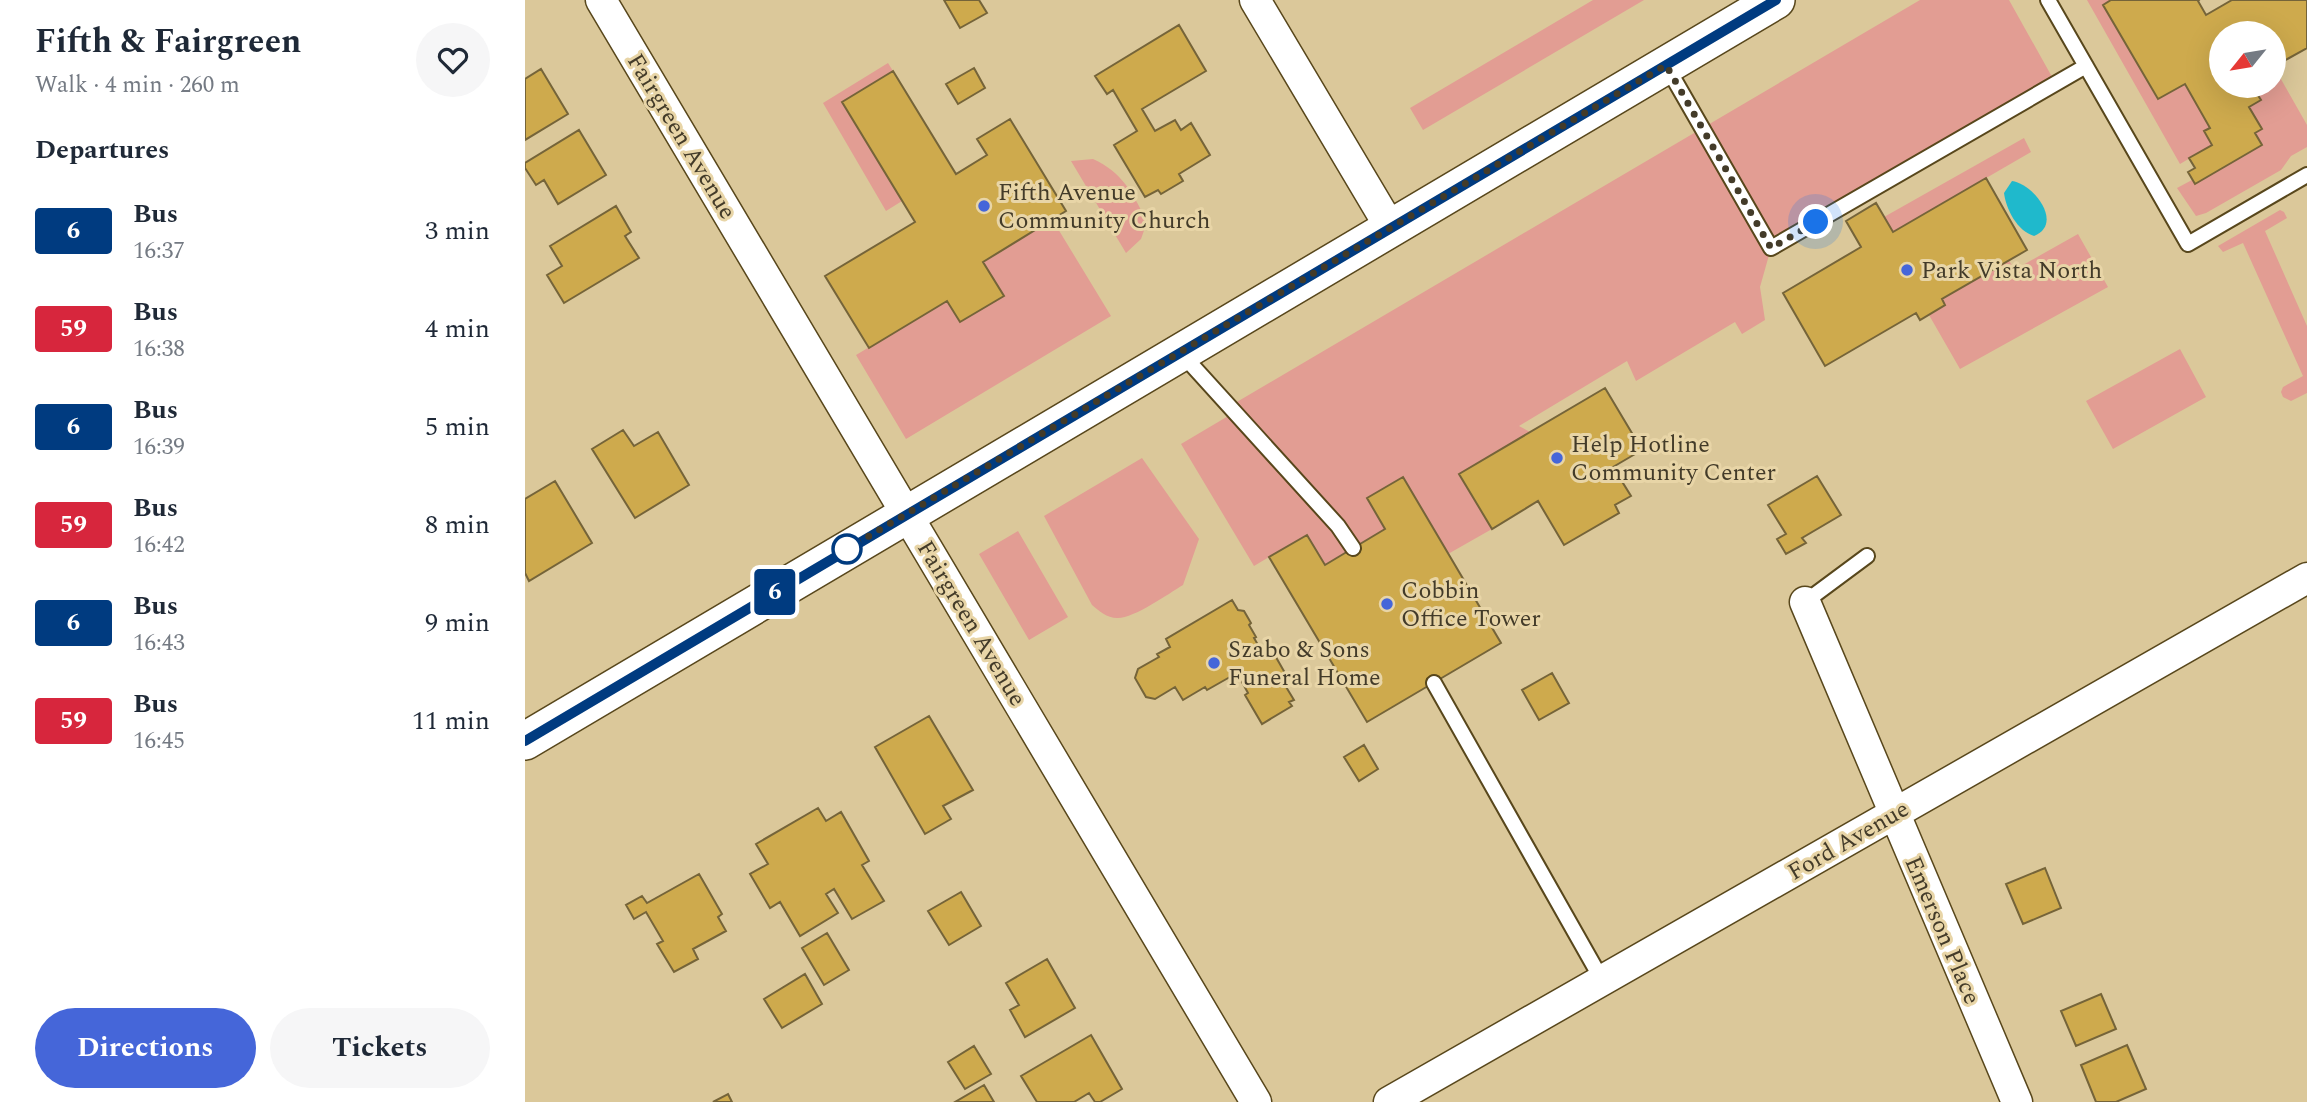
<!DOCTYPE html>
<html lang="en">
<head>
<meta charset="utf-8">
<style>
	body { margin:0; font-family:Spectral,serif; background:#f6f6f7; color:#1f2937; height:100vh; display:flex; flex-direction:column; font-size:26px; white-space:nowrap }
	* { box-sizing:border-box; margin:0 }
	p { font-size:23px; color:#747a83 }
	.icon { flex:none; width:38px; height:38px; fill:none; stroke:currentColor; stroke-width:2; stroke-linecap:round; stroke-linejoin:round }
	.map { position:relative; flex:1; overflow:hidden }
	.side { display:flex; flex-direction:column; background:#fff; width:525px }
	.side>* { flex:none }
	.badge { padding:0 14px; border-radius:5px; font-size:24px; line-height:46px }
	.needle { width:46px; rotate:240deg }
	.controls { position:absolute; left:1684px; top:21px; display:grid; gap:14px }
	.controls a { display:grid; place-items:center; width:77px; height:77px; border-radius:50%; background:#fff; box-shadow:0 7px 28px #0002; font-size:35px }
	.you { position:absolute; width:35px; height:35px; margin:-18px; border:5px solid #fff; border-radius:50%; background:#1a73e8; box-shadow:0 0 0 10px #1a73e833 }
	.map>.badge { position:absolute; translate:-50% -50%; box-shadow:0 0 0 4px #fff }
	h2 { padding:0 35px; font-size:26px; line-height:63px }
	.round { display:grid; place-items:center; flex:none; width:74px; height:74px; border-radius:37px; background:#f6f6f7 }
	.headline { display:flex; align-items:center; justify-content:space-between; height:119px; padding:0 35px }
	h1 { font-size:33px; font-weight:700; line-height:52px }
	.primary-button { display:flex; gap:14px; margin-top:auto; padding:14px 35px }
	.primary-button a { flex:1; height:80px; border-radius:42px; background:#4566d9; color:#fff; font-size:28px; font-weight:700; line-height:80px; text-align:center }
	.primary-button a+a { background:#f6f6f7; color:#1f2937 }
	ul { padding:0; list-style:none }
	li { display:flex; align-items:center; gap:21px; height:98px; padding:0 35px }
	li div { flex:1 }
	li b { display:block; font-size:26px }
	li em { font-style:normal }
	li .badge { min-width:77px; font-weight:700; text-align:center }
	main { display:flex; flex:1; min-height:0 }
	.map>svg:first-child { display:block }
</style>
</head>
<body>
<main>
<section class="side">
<div class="headline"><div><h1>Fifth &amp; Fairgreen</h1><p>Walk · 4 min · 260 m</p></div><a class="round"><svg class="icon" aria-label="heart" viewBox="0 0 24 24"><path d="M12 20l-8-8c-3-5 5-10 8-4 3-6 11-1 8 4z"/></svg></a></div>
<h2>Departures</h2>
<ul>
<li><span class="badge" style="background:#003b80;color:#fff">6</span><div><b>Bus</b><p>16:37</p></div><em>3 min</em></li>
<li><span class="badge" style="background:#d7263d;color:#fff">59</span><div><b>Bus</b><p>16:38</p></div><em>4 min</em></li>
<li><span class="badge" style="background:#003b80;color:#fff">6</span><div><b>Bus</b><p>16:39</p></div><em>5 min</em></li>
<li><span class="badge" style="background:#d7263d;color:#fff">59</span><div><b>Bus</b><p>16:42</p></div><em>8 min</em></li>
<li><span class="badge" style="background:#003b80;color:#fff">6</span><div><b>Bus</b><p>16:43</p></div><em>9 min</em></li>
<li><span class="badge" style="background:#d7263d;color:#fff">59</span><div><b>Bus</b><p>16:45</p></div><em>11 min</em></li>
</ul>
<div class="primary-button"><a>Directions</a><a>Tickets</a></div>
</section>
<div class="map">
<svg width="1782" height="1102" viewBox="0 0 1782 1102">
	<rect width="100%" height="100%" fill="#dbc89a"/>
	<!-- green -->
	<path fill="#e29d93" d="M1068 0H1119L898 130 885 108Z
		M1395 0H1484L1531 84 1246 248 1235 287 1240 320 1217 334 1210 322 1111 381 1102 361 994 426 1005 432 935 474 967 529 923 554 877 477 842 498 860 529 800 565 781 535 729 566 656 444 710 412 705 406Z
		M1562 0H1586L1579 5 1632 99 1660 84 1685 128 1679 132 1687 145 1655 164Z
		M363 63 368 71 317 102 377 201 361 211 298 103Z
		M1749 67 1782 125V147L1766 156 1756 170 1681 213 1671 216 1652 188 1667 180 1670 183 1737 145 1730 133 1724 107 1735 100 1727 86H1748Z
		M1499 138 1506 152 1368 232 1359 217Z
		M568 159C597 172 608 193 622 222L616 239 601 253 546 161Z
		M1755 210 1759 212 1762 218 1740 231 1782 326V393L1766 401 1758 397 1756 392 1758 387 1778 376 1718 243 1698 252 1693 246Z
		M527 219 586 316 381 439 331 355 422 301 435 322 478 296 458 262Z
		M1553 234 1583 287 1435 369 1404 315 1420 305 1417 299 1484 260 1489 270Z
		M1655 349 1681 397 1588 449 1561 401Z
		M617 458 674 539 658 585C643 594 608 619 592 618 582 618 574 611 567 605L519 516Z
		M493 531 543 617 504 640 454 554Z"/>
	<!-- water -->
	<path fill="#1fb9cc" d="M1487 181C1509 184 1539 224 1509 236 1492 231 1481 209 1479 193Z"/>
	<!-- building -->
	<path fill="#ceaa4d" stroke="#756439" stroke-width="2" d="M419 0H454L462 13 435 28Z
		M1586 0H1674L1673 1 1681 15 1707 0H1782V48L1748 67V33H1696V86H1727L1736 100 1724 107 1737 129 1730 133 1737 145 1670 184 1663 172 1670 168 1664 158 1687 145 1679 131 1685 128 1660 84 1633 99 1578 5Z
		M654 25 681 71 617 109 630 131 650 120 656 130 666 123 685 155 654 174 658 181 636 194 633 190 620 197 589 145 612 131 588 90 582 94 570 76Z
		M449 68 460 88 433 104 421 84Z
		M16 69 43 114 0 140V79Z
		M368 71 431 174 462 155 452 139 485 119 541 211 458 262 479 296 435 322 422 301 344 348 300 276 390 222 317 102Z
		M54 130 81 175 33 204 19 180 11 185 0 168V163Z
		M1461 178 1502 250 1417 299 1420 305 1395 320 1391 313 1300 366 1258 293 1336 247 1321 221 1351 203 1368 232Z
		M91 206 106 232 100 236 114 258 39 303 22 275 37 266 25 246Z
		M1080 388 1117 450 1088 467 1106 496 1090 505 1094 513 1039 545 1013 501 967 529 934 474Z
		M98 430 109 446 133 432 164 485 110 518 67 449Z
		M1292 476 1316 515 1277 538 1281 543 1261 554 1252 539 1261 534 1243 505Z
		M878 477 976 643 842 722 744 557 782 535 800 565 860 529 842 498Z
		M30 481 67 543 4 581 0 573V499Z
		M707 600 713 610 719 611 726 623 724 625 731 637 729 638 740 657 748 652 760 673 755 677 769 700 764 702 767 706 737 724 720 695 723 693 712 673 682 690 680 687 658 700 650 687 630 699 621 697 610 678 613 669 634 657 632 654 645 647 641 639Z
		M1027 673 1044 703 1014 720 997 690Z
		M404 716 448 790 418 806 426 819 400 834 350 747Z
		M839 745 853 769 834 781 819 757Z
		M293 808 301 821 316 812 344 861 337 865 359 901 327 919 309 889 301 894 313 913 275 936 255 902 245 908 225 874 243 864 231 844Z
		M1520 868 1536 908 1498 924 1481 884Z
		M174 874 197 914 193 917 201 931 168 949 173 959 149 972 132 944 138 941 121 912 109 919 101 905 117 896 122 903Z
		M436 892 456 926 424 945 403 911Z
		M302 933 324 970 299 985 277 948Z
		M522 959 550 1008 500 1037 485 1010 494 1005 481 983Z
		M280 974 297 1004 257 1028 239 999Z
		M1576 994 1591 1029 1551 1046 1536 1011Z
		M566 1035 597 1089 575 1102H570L564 1093 549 1102H512L496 1076Z
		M1602 1045 1621 1089 1591 1102H1571L1556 1065Z
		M449 1046 466 1074 440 1089 423 1062Z
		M459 1085 469 1102H430Z
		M203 1094 207 1102H188Z"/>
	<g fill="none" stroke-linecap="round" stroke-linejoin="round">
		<defs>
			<path id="service" d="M1523 0 1663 244 1782 175
				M1142 67 1246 248 1561 66
				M656 353 813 526 828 548
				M1280 602 1342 556
				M909 683 1077 980"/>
			<path id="minor" d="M76 0 731 1102
				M730 0 865 227
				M1280 602 1492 1102
				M864 1102 1782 578"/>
			<path id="tertiary" d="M0 741 1251 0"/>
		</defs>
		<!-- service casing -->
		<use href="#service" stroke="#58471c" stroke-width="18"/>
		<!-- minor casing -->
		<use href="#minor" stroke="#58471c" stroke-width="33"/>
		<!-- tertiary casing -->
		<use href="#tertiary" stroke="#58471c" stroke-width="40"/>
		<!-- service -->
		<use href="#service" stroke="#fff" stroke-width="14"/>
		<!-- minor -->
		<use href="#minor" stroke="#fff" stroke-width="30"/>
		<!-- tertiary -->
		<use href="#tertiary" stroke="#fff" stroke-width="37"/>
	</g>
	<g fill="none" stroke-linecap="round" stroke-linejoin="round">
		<defs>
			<path id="line" d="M0 741 1251 0"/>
		</defs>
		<!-- line casing -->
		<use href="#line" stroke="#fff" stroke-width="16"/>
		<!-- line -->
		<use href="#line" stroke="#003b80" stroke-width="10"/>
		<!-- walk -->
		<path stroke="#433b29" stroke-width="7" stroke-dasharray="0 12.6" d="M322 549 1141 65 1246 248 1291 222"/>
	</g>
	<!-- markers -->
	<g fill="#4566d9" stroke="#e8d5a7" stroke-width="2.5">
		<circle cx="459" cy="206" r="7"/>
		<circle cx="1382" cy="270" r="7"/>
		<circle cx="1032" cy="458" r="7"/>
		<circle cx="862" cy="604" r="7"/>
		<circle cx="689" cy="663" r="7"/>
	</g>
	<circle fill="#fff" stroke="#003b80" stroke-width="3.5" cx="322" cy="549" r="14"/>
	<g text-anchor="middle" stroke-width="6" stroke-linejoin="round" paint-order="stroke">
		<!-- street labels -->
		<g font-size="24" fill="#433b29" stroke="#e8d5a7">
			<text transform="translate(157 136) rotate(59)" y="8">Fairgreen Avenue</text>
			<text transform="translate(447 623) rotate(59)" y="8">Fairgreen Avenue</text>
			<text transform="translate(1323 840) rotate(-30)" y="8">Ford Avenue</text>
			<text transform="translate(1418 930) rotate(67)" y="8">Emerson Place</text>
		</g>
		<!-- poi labels -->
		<g font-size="24" fill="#433b29" stroke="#e8d5a7" text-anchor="start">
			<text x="473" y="200">Fifth Avenue<tspan x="473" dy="28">Community Church</tspan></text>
			<text x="1396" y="278">Park Vista North</text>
			<text x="1046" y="452">Help Hotline<tspan x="1046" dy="28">Community Center</tspan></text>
			<text x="876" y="598">Cobbin<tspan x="876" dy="28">Office Tower</tspan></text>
			<text x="703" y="657">Szabo &amp; Sons<tspan x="703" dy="28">Funeral Home</tspan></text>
		</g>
	</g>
</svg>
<div class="controls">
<a><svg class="needle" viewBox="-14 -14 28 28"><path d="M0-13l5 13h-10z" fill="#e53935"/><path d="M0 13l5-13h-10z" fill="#747a83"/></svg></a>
</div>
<div class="you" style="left:1291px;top:222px"></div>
<b class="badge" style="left:250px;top:592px;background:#003b80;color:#fff">6</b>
</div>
</main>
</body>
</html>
